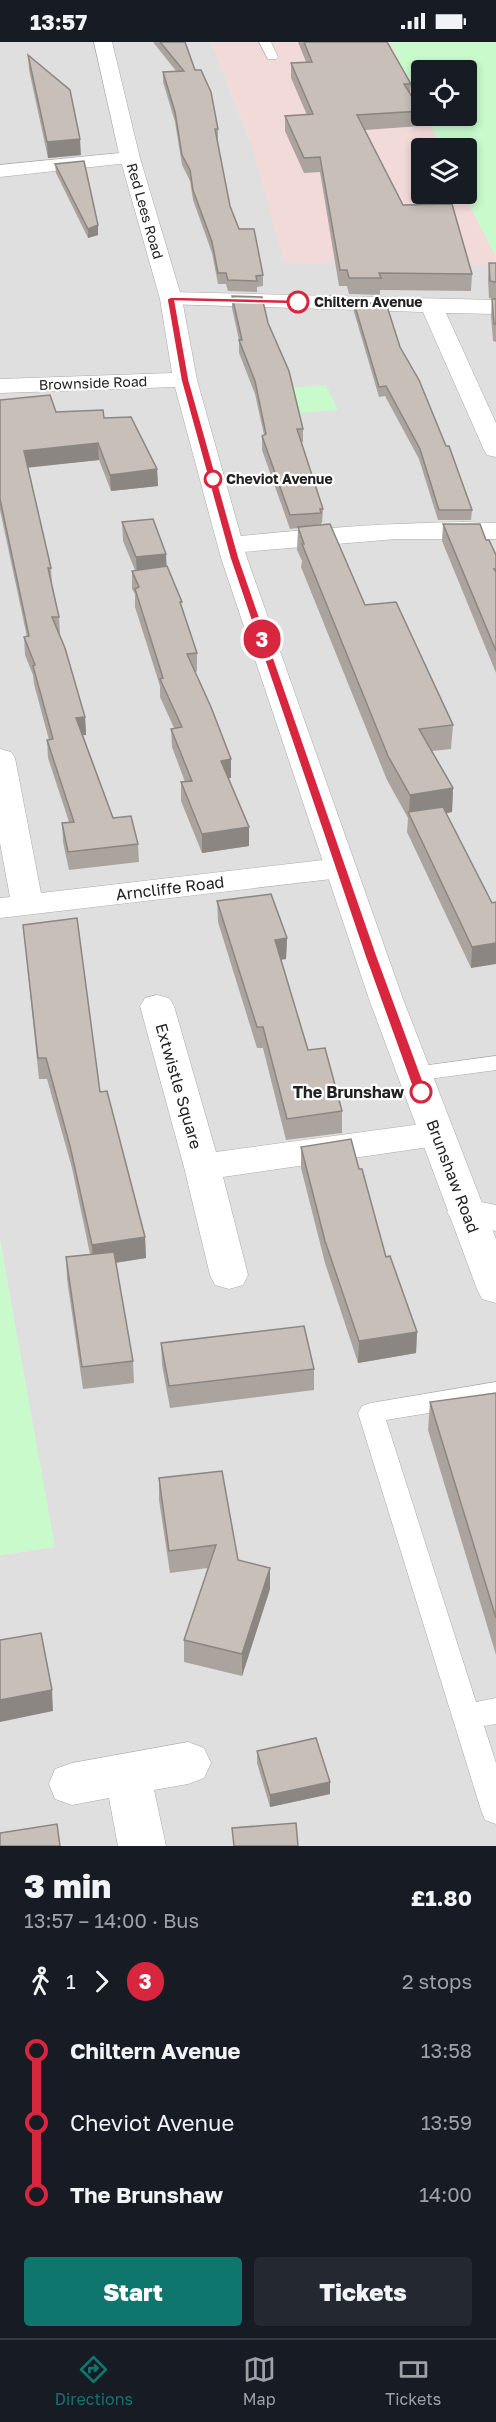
<!DOCTYPE html>
<html lang="en">
<head>
<meta charset="utf-8">
<style>
	body { margin:0; font-family:"Golos Text",sans-serif; background:#242831; color:#f1f3f6; height:100vh; display:flex; flex-direction:column; font-size:22px; white-space:nowrap }
	* { box-sizing:border-box; margin:0 }
	p { font-size:20px; color:#9ea1a6 }
	.icon { flex:none; width:33px; height:33px; fill:none; stroke:currentColor; stroke-width:2; stroke-linecap:round; stroke-linejoin:round }
	.map { position:relative; height:1804px; overflow:hidden }
	.details { display:flex; flex-direction:column; background:#171b24; flex:1 }
	.details>* { flex:none }
	.badge { padding:0 12px; border-radius:20px; font-size:21px; line-height:39px }
	.buttons { position:absolute; left:411px; top:18px; display:grid; gap:12px }
	.buttons a { display:grid; place-items:center; width:66px; height:66px; border-radius:6px; background:#171b24; box-shadow:0 3px 9px #0003; font-size:30px }
	.map>.badge { position:absolute; translate:-50% -50%; box-shadow:0 0 0 3px #fff }
	.legs { display:flex; align-items:center; gap:9px; height:66px; padding:0 24px; font-size:20px }
	.legs p { margin-inline-start:auto }
	.overview { display:flex; align-items:center; justify-content:space-between; height:102px; padding:0 24px }
	h1 { font-size:33px; font-weight:800; line-height:45px }
	.button { display:flex; gap:12px; margin-top:auto; padding:12px 24px }
	.button a { flex:1; height:69px; border-radius:6px; background:#0f766e; color:#fff; font-size:24px; font-weight:800; line-height:69px; text-align:center }
	.button a+a { background:#242831; color:#f1f3f6 }
	ul { padding:0 24px; list-style:none }
	li { display:flex; align-items:center; gap:21px; height:72px; font-size:22px }
	li i { display:grid; place-items:center; width:9px; height:100%; margin:0 8px; background:currentColor }
	li i::after { content:''; width:15px; height:15px; margin:-8px; border:4px solid; border-radius:50%; background:#171b24 }
	li p { margin-inline-start:auto }
	li:first-child i { background:linear-gradient(#0000 50%,currentColor 0) }
	li:last-child i { background:linear-gradient(currentColor 50%,#0000 0) }
	.status { display:flex; justify-content:space-between; align-items:center; height:42px; padding:0 30px; background:#171b24; direction:ltr }
	.status svg { height:16px; fill:currentColor }
	.tabs { display:flex; justify-content:space-around; align-items:center; height:84px; border-top:2px solid #363941; background:#171b24; font-size:16px; color:#9ea1a6 }
	.tabs a { display:grid; justify-items:center; gap:3px }
	.tabs .on { color:#0f766e }
	.map>svg:first-child { display:block }
</style>
</head>
<body>
<div class="status"><b>13:57</b><svg viewBox="0 0 49 12"><path d="M0 12V9h3v3zM5 12V6h3v6zM10 12V3h3v9zM15 12V0h3v12zM26 1h20v11H26zM47 4h2v5h-2z"/></svg></div>
<div class="map">
<svg width="496" height="1804" viewBox="0 0 496 1804">
	<rect width="100%" height="100%" fill="#f2efe9"/>
	<!-- residential -->
	<path fill="#e0dfdf" d="M0 0H211L251 101 496 223V1804H0V1513L54 1505 0 1198Z"/>
	<!-- commercial -->
	<path fill="#f2dad9" d="M211 0H390L421 64 422 74H426L442 106H422V152H464L496 215V223L284 221 251 101Z"/>
	<!-- park -->
	<path fill="#c8facc" d="M390 0H496V215L464 152H466V106H442L426 74H466V28H422L421 64Z
		M326 343 338 368 298 371 290 346Z
		M0 1198 55 1505 0 1513Z"/>
	<g fill="none" stroke-linecap="round" stroke-linejoin="round">
		<defs>
			<path id="service" d="M259 0H271L278 15 276 17H268Z
				M496 1014V1028L414 1039 406 1037 403 1032 406 1027 414 1025Z
				M496 1340V1360L386 1378 476 1660 496 1656V1682L484 1684 496 1721V1782L485 1778 481 1768 358 1371 362 1364 371 1361Z"/>
			<path id="minor" d="M130 110 137 112 140 116 137 120 0 135V123Z
				M171 250 496 258V272L446 271 496 381V415L487 413 484 408 423 270 163 262 160 257 163 252Z
				M463 480 496 481V497H396L231 511 222 509 218 503 222 497 231 495C308 487 385 481 463 480Z
				M0 707 11 710 15 716 41 851 340 816 351 819 356 826 351 833 340 836 0 876V856L10 855 0 801Z
				M157 953 169 956 174 964 216 1110 436 1080 449 1083 454 1092 449 1101 436 1104 223 1135 248 1233 243 1243 229 1247 215 1243 210 1233 184 1125 140 964 145 956Z
				M466 1157 496 1163V1189L453 1179 447 1170 453 1161Z
				M188 1700 204 1706 211 1721 204 1736 188 1742 154 1748 166 1804H118L109 1756 72 1763 55 1757 49 1742 55 1727 72 1721Z"/>
			<path id="tertiary" d="M94 0H112L140 116 182 257 197 338 247 516 403 957 496 1197V1261L482 1257 477 1247 369 957 221 516 175 345 0 351V337L172 331 160 257 120 116Z"/>
		</defs>
		<!-- service casing -->
		<use href="#service" stroke="#a9a9a9" stroke-width="1"/>
		<!-- minor casing -->
		<use href="#minor" stroke="#a9a9a9" stroke-width="1"/>
		<!-- tertiary casing -->
		<use href="#tertiary" stroke="#a9a9a9" stroke-width="1"/>
		<!-- service -->
		<use href="#service" fill="#fff" fill-rule="evenodd"/>
		<!-- minor -->
		<use href="#minor" fill="#fff" fill-rule="evenodd"/>
		<!-- tertiary -->
		<use href="#tertiary" fill="#fff" fill-rule="evenodd"/>
	</g>
	<!-- wall -->
	<path fill="#aba49e" d="M153 0H185L195 28 218 87V97H217L230 164 239 187 263 233V244L257 245V250L228 249 226 242H218L212 211 193 158 190 139 182 123 175 80 163 40V30L176 29Z
		M298 0H387L411 42 410 52 421 69 420 84 365 88 403 163 472 232 471 249 380 248V253L349 252 347 244H339L320 130 304 131 285 89V74L307 73 291 36V21L306 20Z
		M28 13 81 113 48 116 29 28Z
		M55 122 98 193 88 196 56 131Z
		M489 221H496V300L493 299 491 274 492 257H494L489 256 488 238Z
		M232 254 268 281 303 387V400H301L323 467 322 481H321V483L365 563 453 683 451 707 432 709 453 746 452 770 446 771 492 861 471 926 407 790 408 776 387 738 301 525 302 519 297 508 298 486 290 487 262 408V394L264 393 255 352 239 311V298L232 266Z
		M354 261 400 305 472 468 471 478H438L419 417 385 354 379 355 354 270Z
		M0 358 56 370 104 376 157 427 158 444 111 449 99 418 28 425 51 526 52 543 59 575 60 592H59L85 675 86 693H83L113 776 138 802 139 820 69 828 63 800 62 781 69 780 48 716 47 698H49L34 642 33 633 25 613 24 595H27L0 468Z
		M122 480 167 525 182 567 197 611V629L195 630 231 717V736H228L249 785V804L202 811 181 759V740H185L172 705 171 687 174 686 160 655V644L135 565V552L132 547V529L135 528 123 499Z
		M443 482 486 498 496 513V631L442 499Z
		M217 859 287 896 286 917 281 918 308 1008 342 1069V1091L286 1098 263 1006H257L218 880Z
		M23 883 100 1050 145 1195 146 1216 116 1221 133 1319 134 1341 83 1347 67 1237 66 1215 90 1212 72 1126 47 1037H39Z
		M301 1105 359 1127 386 1215 417 1290 416 1311 358 1321 325 1221 301 1126Z
		M161 1301 314 1327V1348L170 1366 162 1323Z
		M496 1351V1613L428 1388 430 1360Z
		M159 1436 238 1518 270 1526V1547L242 1634 184 1620V1598L208 1526 170 1531 159 1458Z
		M257 1709 330 1740V1752L270 1765 257 1721Z"/>
	<!-- shaded-wall -->
	<path fill="#8b8681" d="M80 97 81 113 48 116 47 100Z
		M98 183V193L88 196V187Z
		M98 401 99 418 25 426 24 409Z
		M157 427 158 444 111 449 110 433Z
		M166 512 167 531 137 534 136 515Z
		M85 675 86 693 77 694 76 676Z
		M231 717V736L221 737V719Z
		M453 746 452 770 411 777 409 772 410 753Z
		M249 785V804L202 811V792Z
		M287 896 286 917 274 918 275 898Z
		M496 901V922L471 926 472 905Z
		M145 1195 146 1216 93 1224 92 1203Z
		M417 1290 416 1311 358 1321 359 1299Z
		M270 1526V1547L242 1634V1612Z
		M52 1648 53 1669 0 1680V1658Z
		M330 1740V1752L270 1765V1753Z"/>
	<!-- building -->
	<path fill="#c7bfb8" stroke="#8b8681" stroke-width="1.5" d="M160 0H185L195 28H201L211 50 218 87H215L230 164 239 187H254L263 233 256 234 257 239 228 238 226 231H218L212 200 193 148 190 128 182 113 175 70 163 30 184 29Z
		M304 0H387L411 42H404L421 69 357 73 403 163 452 162 472 232 379 231 381 236H349L347 228H340L320 115 304 116 285 74 313 72 291 21 312 20Z
		M28 13 70 48 80 97 47 100Z
		M84 119 98 183 88 187 55 122Z
		M489 221H496V240L490 239Z
		M232 254 262 255 268 281 289 329 303 387H297L323 467H320L321 471 290 473 262 394 266 392 255 339 239 298H242Z
		M492 257H496V282H494Z
		M354 261H386L400 305 419 338 446 404H449L472 468H439L420 407 386 344 379 345Z
		M50 353 56 370 103 368 104 376 131 375 157 427 110 433 98 401 24 409 51 526H48L59 575H52L65 606 85 675 76 676 113 776 131 774 138 802 68 810 62 781 74 780 47 698 53 697 33 624 35 623 24 595 29 594 0 457V358Z
		M153 477 166 512 136 515 122 480Z
		M330 482 365 563 396 560 453 683 419 687 453 746 410 753 388 714 302 502H304L298 485Z
		M443 482H480L486 498H489L496 513V527H494L496 530V609Z
		M167 524 182 560H180L197 611 187 612 211 665 231 717 221 719 249 785 202 792 181 740 192 739 171 687 182 685 160 637 163 636 135 547 139 545 132 529Z
		M443 765 492 861 496 860V901L472 905 408 770Z
		M271 852 287 896 275 898 308 1008 325 1006 342 1069 287 1077 263 985H257L217 859Z
		M77 876 100 1050 107 1049 145 1195 92 1203 70 1104 46 1016H38L23 883Z
		M351 1097 359 1127H362L386 1215 390 1214 417 1290 359 1299 325 1199 301 1105Z
		M114 1210 133 1319 82 1325 66 1215Z
		M304 1284 314 1327 169 1344 161 1301Z
		M496 1351V1576L430 1360Z
		M222 1429 238 1518 270 1526 242 1612 184 1598 216 1503 169 1509 159 1436Z
		M41 1591 52 1648 0 1658V1598Z
		M316 1696 330 1740 270 1753 257 1709Z
		M296 1781 298 1804H234L232 1786Z
		M57 1782 60 1804H0V1791Z"/>
	<!-- line-1 -->
	<path fill="#d7263d" stroke="#fff" stroke-width="1.5" d="M171 255 298 258 302 260 298 262 175 259 189 338 239 516 377 914 427 1050 425 1053 421 1054 414 1050 365 914 230 516 181 338 167 257Z"/>
	<!-- markers -->
	<g fill="#fff" stroke="#d7263d" stroke-width="3">
		<circle cx="298" cy="260" r="10"/>
		<circle cx="213" cy="437" r="8"/>
		<circle cx="421" cy="1050" r="10"/>
	</g>
	<g text-anchor="middle" stroke-width="4.5" stroke-linejoin="round" paint-order="stroke">
		<!-- far-street labels -->
		<g font-size="14" fill="#222" stroke="#fff">
			<text transform="translate(145 169) rotate(74)" y="5">Red Lees Road</text>
			<text transform="translate(93 341) rotate(-2)" y="5">Brownside Road</text>
		</g>
		<!-- far-stop labels -->
		<g font-size="14" font-weight="bold" fill="#222" stroke="#fff" text-anchor="start">
			<text x="314" y="265">Chiltern Avenue</text>
			<text x="226" y="442">Cheviot Avenue</text>
		</g>
		<!-- street labels -->
		<g font-size="16" fill="#222" stroke="#fff">
			<text transform="translate(170 846) rotate(-7)" y="6">Arncliffe Road</text>
			<text transform="translate(179 1044) rotate(74)" y="6">Extwistle Square</text>
			<text transform="translate(453 1134) rotate(69)" y="6">Brunshaw Road</text>
		</g>
		<!-- stop labels -->
		<g font-size="16" font-weight="bold" fill="#222" stroke="#fff" text-anchor="end">
			<text x="404" y="1056">The Brunshaw</text>
		</g>
	</g>
</svg>
<div class="buttons">
<a><svg class="icon" aria-label="locate" viewBox="0 0 24 24"><circle cx="12" cy="12" r="6"/><path d="M12 2v4M12 18v4M2 12h4M18 12h4"/></svg></a>
<a><svg class="icon" aria-label="layers" viewBox="0 0 24 24"><path d="M12 4l9 5-9 5-9-5zM3 14l9 5 9-5"/></svg></a>
</div>
<b class="badge" style="left:262px;top:597px;background:#d7263d;color:#fff">3</b>
</div>
<section class="details">
<div class="overview"><div><h1>3 min</h1><p>13:57 – 14:00 · Bus</p></div><b>£1.80</b></div>
<div class="legs"><svg class="icon" aria-label="walk" viewBox="0 0 24 24"><circle cx="13" cy="4" r="2"/><path d="M13 8l-2 6 4 7M11 14l-3 7M7 12l3-4h3l4 4"/></svg>1<svg class="icon" aria-label="forward" viewBox="0 0 24 24"><path d="M9 5l7 7-7 7"/></svg><b class="badge" style="background:#d7263d;color:#fff">3</b><p>2 stops</p></div>
<ul>
<li><i style="color:#d7263d"></i><b>Chiltern Avenue</b><p>13:58</p></li>
<li><i style="color:#d7263d"></i><span>Cheviot Avenue</span><p>13:59</p></li>
<li><i style="color:#d7263d"></i><b>The Brunshaw</b><p>14:00</p></li>
</ul>
<div class="button"><a>Start</a><a>Tickets</a></div>
</section>
<nav class="tabs">
<a class="on"><svg class="icon" aria-label="directions" viewBox="0 0 24 24"><path d="M12 3l9 9-9 9-9-9zM9 14v-3h6M13 9l2 2-2 2"/></svg>Directions</a>
<a><svg class="icon" aria-label="map" viewBox="0 0 24 24"><path d="M3 6l6-2 6 2 6-2v14l-6 2-6-2-6 2zM9 4v14M15 6v14"/></svg>Map</a>
<a><svg class="icon" aria-label="tickets" viewBox="0 0 24 24"><path d="M3 7h18v10H3zM15 7v10"/></svg>Tickets</a>
</nav>
</body>
</html>
